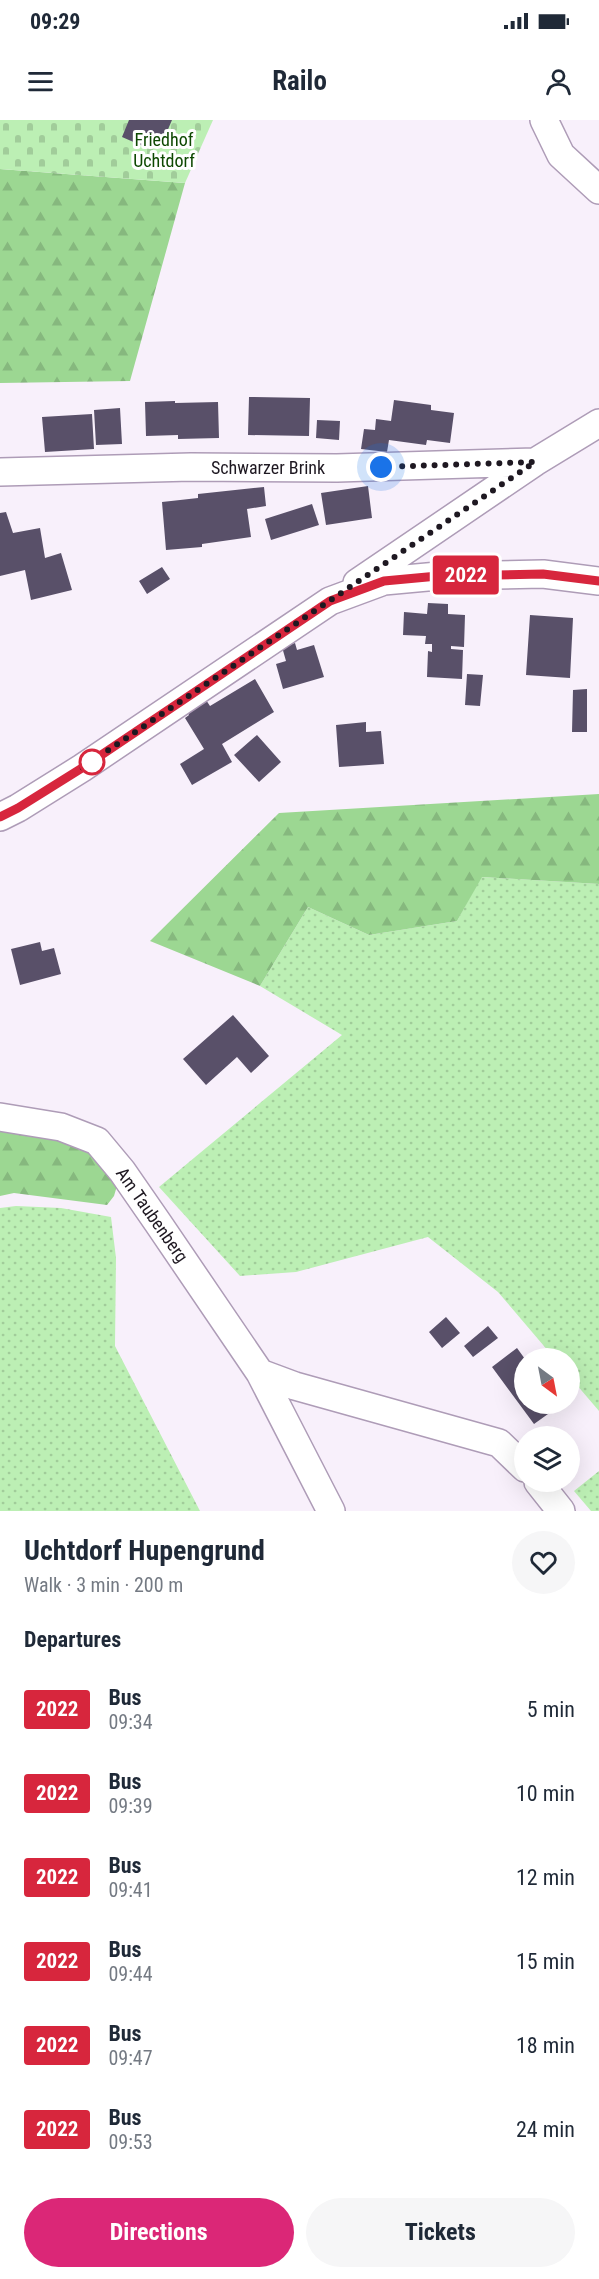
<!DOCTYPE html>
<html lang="en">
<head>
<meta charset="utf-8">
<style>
	body { margin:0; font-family:"Roboto Condensed",sans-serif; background:#f6f6f7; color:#1f2937; height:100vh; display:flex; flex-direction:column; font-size:22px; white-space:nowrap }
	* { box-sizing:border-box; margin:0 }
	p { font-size:20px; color:#747a83 }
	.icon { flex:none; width:33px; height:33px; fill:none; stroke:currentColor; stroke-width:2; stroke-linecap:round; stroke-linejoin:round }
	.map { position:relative; height:1391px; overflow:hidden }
	.panel { display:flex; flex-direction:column; background:#fff; flex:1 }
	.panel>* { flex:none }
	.badge { padding:0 12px; border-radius:4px; font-size:21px; line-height:39px }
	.needle { width:39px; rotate:148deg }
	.tools { position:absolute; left:514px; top:1228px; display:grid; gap:12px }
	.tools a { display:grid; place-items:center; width:66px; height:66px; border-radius:50%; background:#fff; box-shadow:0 6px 24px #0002; font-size:30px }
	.you { position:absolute; width:30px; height:30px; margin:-15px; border:4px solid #fff; border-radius:50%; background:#1a73e8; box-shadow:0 0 0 9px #1a73e833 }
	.map>.badge { position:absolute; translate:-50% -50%; box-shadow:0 0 0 3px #fff }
	h2 { padding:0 24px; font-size:22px; line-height:54px }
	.round { display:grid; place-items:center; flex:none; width:63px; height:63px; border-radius:32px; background:#f6f6f7 }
	.overview { display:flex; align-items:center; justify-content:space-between; height:102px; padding:0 24px }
	h1 { font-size:28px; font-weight:700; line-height:45px }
	.primary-button { display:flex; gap:12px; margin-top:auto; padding:12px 24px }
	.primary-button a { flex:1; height:69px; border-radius:36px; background:#db2777; color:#fff; font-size:24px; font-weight:700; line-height:69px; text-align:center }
	.primary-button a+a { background:#f6f6f7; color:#1f2937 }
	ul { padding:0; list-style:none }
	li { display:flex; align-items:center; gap:18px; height:84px; padding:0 24px }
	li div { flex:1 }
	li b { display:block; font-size:22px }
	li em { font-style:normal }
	li .badge { min-width:66px; font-weight:700; text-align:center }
	.status { display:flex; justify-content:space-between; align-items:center; height:42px; padding:0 30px; background:#fff; direction:ltr }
	.status svg { height:16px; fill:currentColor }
	header { display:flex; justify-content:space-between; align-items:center; height:78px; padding:0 24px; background:#fff; font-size:27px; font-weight:700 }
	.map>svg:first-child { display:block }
</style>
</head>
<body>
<div class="status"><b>09:29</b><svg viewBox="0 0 49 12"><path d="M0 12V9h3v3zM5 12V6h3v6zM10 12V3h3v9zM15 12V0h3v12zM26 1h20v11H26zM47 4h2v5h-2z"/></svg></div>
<header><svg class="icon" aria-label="menu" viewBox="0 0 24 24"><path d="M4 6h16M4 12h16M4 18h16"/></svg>Railo<svg class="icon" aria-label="person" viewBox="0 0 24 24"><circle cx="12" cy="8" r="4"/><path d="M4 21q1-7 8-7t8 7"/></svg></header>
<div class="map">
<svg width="599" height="1391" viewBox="0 0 599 1391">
	<defs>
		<pattern id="grass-dots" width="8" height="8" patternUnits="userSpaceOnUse" patternTransform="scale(1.5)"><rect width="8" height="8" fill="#bcefb4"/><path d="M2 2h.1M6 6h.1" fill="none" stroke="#a1cc9a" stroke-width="1.8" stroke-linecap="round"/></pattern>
		<pattern id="forest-firs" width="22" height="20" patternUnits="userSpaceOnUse" patternTransform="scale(1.5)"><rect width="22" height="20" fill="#9cd792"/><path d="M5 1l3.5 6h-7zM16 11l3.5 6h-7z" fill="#86b87e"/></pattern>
		<pattern id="cemetery-stones" width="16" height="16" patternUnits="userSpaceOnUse" patternTransform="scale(1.5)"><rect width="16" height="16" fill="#bcefb4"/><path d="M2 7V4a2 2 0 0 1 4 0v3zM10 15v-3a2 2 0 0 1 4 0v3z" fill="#a1cc9a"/></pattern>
	</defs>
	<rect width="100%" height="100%" fill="#f8f0fb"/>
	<!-- grass -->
	<path fill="url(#grass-dots)" d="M481 757 599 764V1291L570 1257V1239H555L498 1172 428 1117 296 1152 240 1156 159 1067 342 915 260 866 308 787 369 815 457 801Z
		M16 1086 61 1088 111 1097 116 1138 115 1226 200 1391H0V1088Z
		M599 1351V1391H591L574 1371Z"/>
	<!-- forest -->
	<path fill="url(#forest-firs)" d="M0 49 185 63 130 261 0 263Z
		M599 674V764L482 757 457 801 369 815 308 787 260 866 150 821 279 693Z
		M0 1003 93 1026 119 1059 114 1076 107 1085 14 1073 0 1076Z"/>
	<!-- cemetery -->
	<path fill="url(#cemetery-stones)" d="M0 0H213L185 63 0 49Z"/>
	<!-- building -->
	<path fill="#595069" d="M129 0H172L160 28 147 22 145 27 122 17Z
		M249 277 310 278 309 316 248 315Z
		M394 280 431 285V290L454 293 450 323 427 320 426 325 389 320 387 332 361 329 364 309 375 310 376 299 391 301Z
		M175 281V283L218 282 219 318 178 319V315L146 316 145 282Z
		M120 288 122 324 96 325 94 290Z
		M92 294 94 329 45 332 42 297Z
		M317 300 340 301 339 320 316 318Z
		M368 366 372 398 326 405 321 373Z
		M264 367 266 386 247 389 251 417 202 424V427L166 430 162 382 198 378V374Z
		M312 384 319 405 271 420 265 399Z
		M6 392 13 413 40 408 45 438 61 433 72 470 31 480 25 450 0 456V393Z
		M162 447 170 459 147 474 139 461Z
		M428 483 448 484V494L465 495 464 527 451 526V529L463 530 462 559 427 557 428 531 432 532V524H425L426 516 403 515 404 492 427 494Z
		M530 495 573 498 570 558 526 555Z
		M295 523 297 530 314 525 324 557 283 569 276 544 286 541 282 527Z
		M467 554 483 555 480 586 465 585Z
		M255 559 274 592 222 624 232 642 192 665 180 644 204 629 185 598 189 595 185 588 204 577 210 586Z
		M587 569V612H572L573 570Z
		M366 602V612L381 611 384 644 339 647 336 605Z
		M257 615 281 642 259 662 234 635Z
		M40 822 42 831 54 828 61 854 20 865 11 829Z
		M233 895 269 936 251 953 237 937 206 965 183 939Z
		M446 1197 460 1213 442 1228 429 1212Z
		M488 1206 498 1218 473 1237 464 1226Z
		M517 1228 525 1239V1284H562L534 1304 492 1247Z"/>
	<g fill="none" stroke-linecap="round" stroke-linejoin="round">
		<defs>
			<path id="minor" d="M544 0 561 35 599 70
				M0 352 191 347 337 348 535 342
				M357 463 535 342 599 303
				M0 697 18 688 82 648 330 481 384 461 438 456 543 454 599 461
				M0 997 61 1007 97 1021 122 1051 158 1103 260 1253 331 1391
				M260 1253 295 1266 499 1323 525 1348
				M538 1362 561 1391"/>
		</defs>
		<!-- minor casing -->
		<use href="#minor" stroke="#ae9cb7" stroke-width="30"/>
		<!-- minor -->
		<use href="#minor" stroke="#fff" stroke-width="27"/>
	</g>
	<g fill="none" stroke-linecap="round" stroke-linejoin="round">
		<defs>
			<path id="line" d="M0 697 18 688 82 648 330 481 384 461 438 456 543 454 599 461"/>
		</defs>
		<!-- line casing -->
		<use href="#line" stroke="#fff" stroke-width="14"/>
		<!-- line -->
		<use href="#line" stroke="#d7263d" stroke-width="9"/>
		<!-- walk -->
		<path stroke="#1e1821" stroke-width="6" stroke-dasharray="0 10.8" d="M92 642 82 648 535 342 381 347"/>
	</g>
	<!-- markers -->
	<circle fill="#fff" stroke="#d7263d" stroke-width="3" cx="92" cy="642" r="12"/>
	<g text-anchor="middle" stroke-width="6" stroke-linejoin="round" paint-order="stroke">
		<!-- park labels -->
		<g font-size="18" fill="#0d4801" stroke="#fff">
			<text x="164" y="26">Friedhof<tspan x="164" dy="21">Uchtdorf</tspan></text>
		</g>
		<!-- street labels -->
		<g font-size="18" fill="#1e1821" stroke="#fff">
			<text x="268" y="354">Schwarzer Brink</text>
			<text transform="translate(152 1095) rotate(55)" y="6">Am Taubenberg</text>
		</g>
	</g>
</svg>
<div class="tools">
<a><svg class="needle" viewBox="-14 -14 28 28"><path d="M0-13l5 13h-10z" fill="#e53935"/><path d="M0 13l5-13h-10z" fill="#747a83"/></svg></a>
<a><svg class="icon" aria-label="layers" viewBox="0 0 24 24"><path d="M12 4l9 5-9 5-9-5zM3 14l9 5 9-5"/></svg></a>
</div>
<div class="you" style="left:381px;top:347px"></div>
<b class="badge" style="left:466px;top:455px;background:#d7263d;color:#fff">2022</b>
</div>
<section class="panel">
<div class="overview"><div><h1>Uchtdorf Hupengrund</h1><p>Walk · 3 min · 200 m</p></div><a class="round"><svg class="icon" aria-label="heart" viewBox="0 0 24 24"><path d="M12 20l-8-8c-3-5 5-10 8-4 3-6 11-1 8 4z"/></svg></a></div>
<h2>Departures</h2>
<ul>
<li><span class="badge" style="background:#d7263d;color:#fff">2022</span><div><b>Bus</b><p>09:34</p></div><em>5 min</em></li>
<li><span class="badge" style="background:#d7263d;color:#fff">2022</span><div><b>Bus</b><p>09:39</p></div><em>10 min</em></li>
<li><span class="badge" style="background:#d7263d;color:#fff">2022</span><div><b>Bus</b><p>09:41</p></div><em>12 min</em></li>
<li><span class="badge" style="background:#d7263d;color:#fff">2022</span><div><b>Bus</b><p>09:44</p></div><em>15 min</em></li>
<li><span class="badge" style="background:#d7263d;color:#fff">2022</span><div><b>Bus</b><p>09:47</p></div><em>18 min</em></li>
<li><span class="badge" style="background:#d7263d;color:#fff">2022</span><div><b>Bus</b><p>09:53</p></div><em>24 min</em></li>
</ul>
<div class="primary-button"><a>Directions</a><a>Tickets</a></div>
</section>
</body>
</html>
